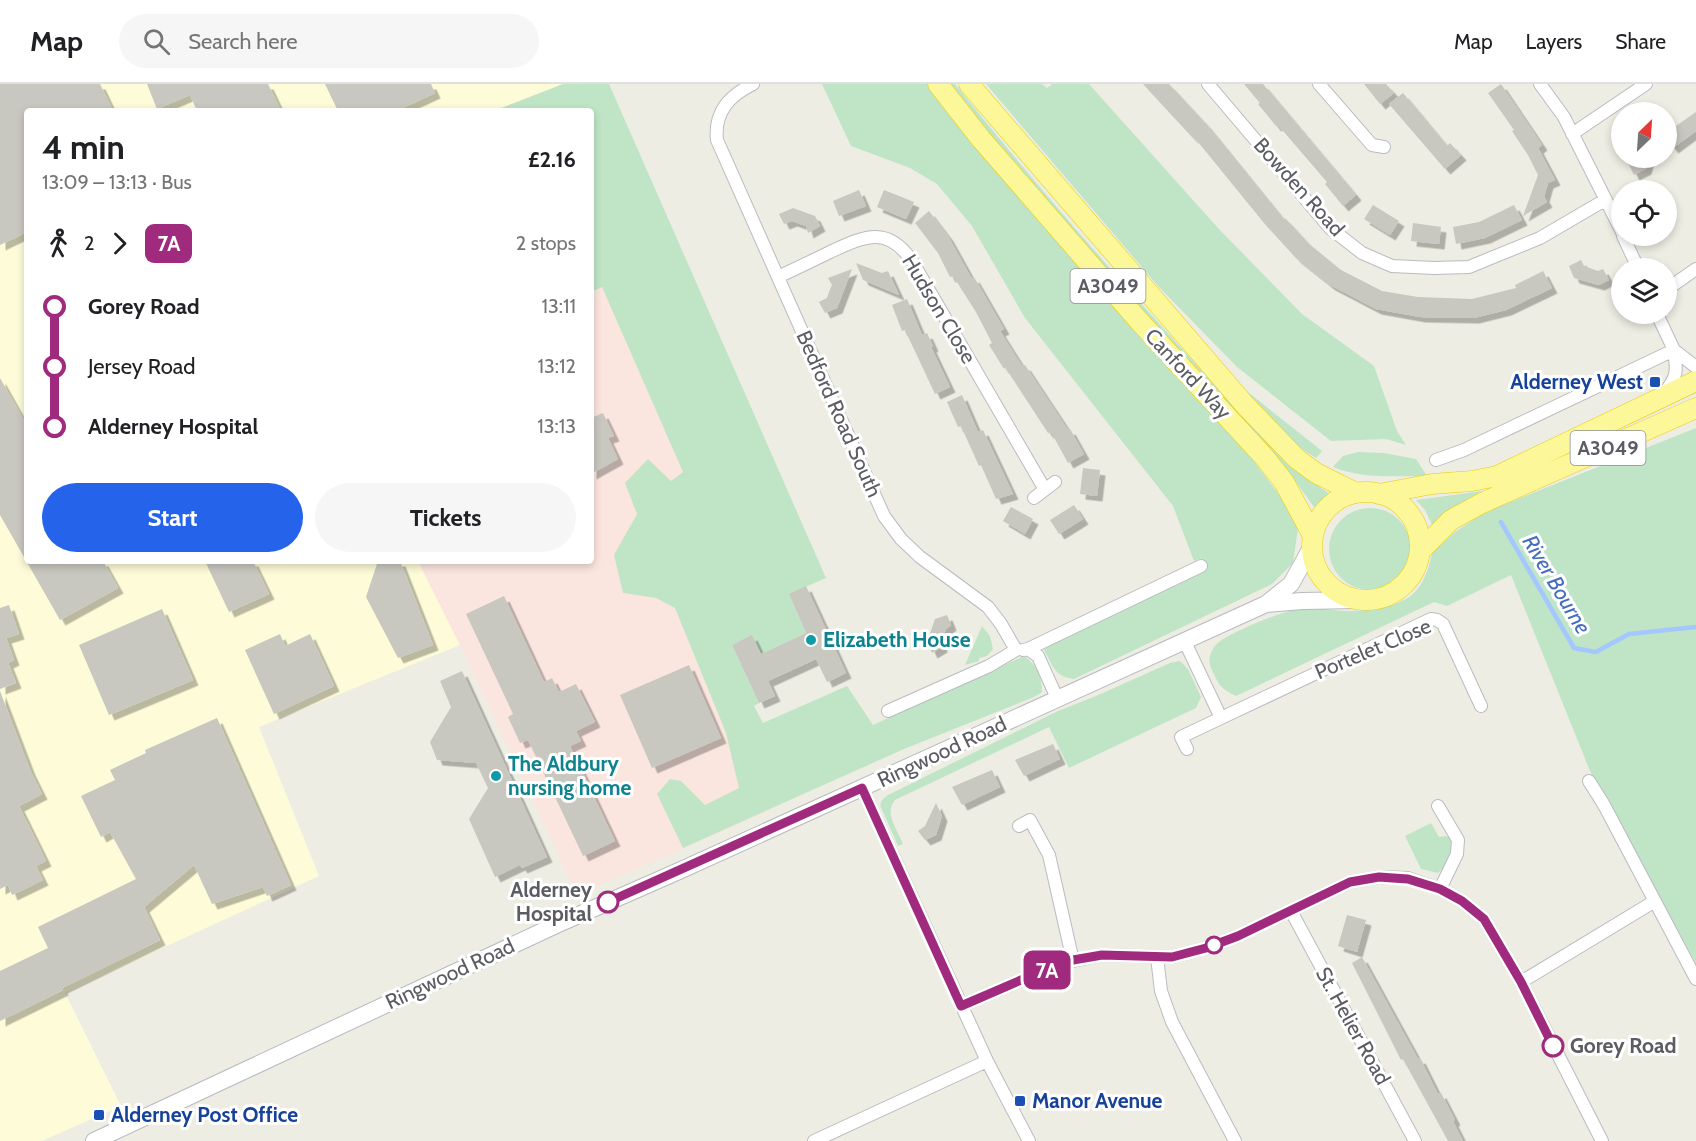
<!DOCTYPE html>
<html lang="en">
<head>
<meta charset="utf-8">
<style>
	body { margin:0; font-family:Cabin,sans-serif; background:#f6f6f6; color:#202124; height:100vh; display:flex; flex-direction:column; font-size:22px; white-space:nowrap }
	* { box-sizing:border-box; margin:0 }
	p { font-size:20px; color:#757577 }
	.icon { flex:none; width:33px; height:33px; fill:none; stroke:currentColor; stroke-width:2; stroke-linecap:round; stroke-linejoin:round }
	.map { position:relative; flex:1; overflow:hidden }
	.details { position:absolute; left:24px; top:24px; width:570px; height:456px; display:flex; flex-direction:column; background:#fff; border-radius:6px; box-shadow:0 3px 9px #0003 }
	.details>* { flex:none }
	.badge { padding:0 12px; border-radius:9px; font-size:21px; line-height:39px }
	.needle { width:39px; rotate:25deg }
	.tools { position:absolute; left:1611px; top:18px; display:grid; gap:12px }
	.tools a { display:grid; place-items:center; width:66px; height:66px; border-radius:50%; background:#fff; box-shadow:0 3px 9px #0003; font-size:30px }
	.map>.badge { position:absolute; translate:-50% -50%; box-shadow:0 0 0 3px #fff }
	.legs { display:flex; align-items:center; gap:9px; height:66px; padding:0 18px; font-size:20px }
	.legs p { margin-inline-start:auto }
	.headline { display:flex; align-items:center; justify-content:space-between; height:102px; padding:0 18px }
	h1 { font-size:33px; font-weight:800; line-height:45px }
	.primary-button { display:flex; gap:12px; margin-top:auto; padding:12px 18px }
	.primary-button a { flex:1; height:69px; border-radius:36px; background:#2563eb; color:#fff; font-size:24px; font-weight:800; line-height:69px; text-align:center }
	.primary-button a+a { background:#f6f6f6; color:#202124 }
	ul { padding:0 18px; list-style:none }
	li { display:flex; align-items:center; gap:21px; height:60px; font-size:22px }
	li i { display:grid; place-items:center; width:9px; height:100%; margin:0 8px; background:currentColor }
	li i::after { content:''; width:15px; height:15px; margin:-8px; border:4px solid; border-radius:50%; background:#fff }
	li p { margin-inline-start:auto }
	li:first-child i { background:linear-gradient(#0000 50%,currentColor 0) }
	li:last-child i { background:linear-gradient(currentColor 50%,#0000 0) }
	header { display:flex; align-items:center; gap:36px; box-sizing:border-box; height:84px; padding:0 30px; background:#fff; border-bottom:2px solid #e0e0e0 }
	header strong { font-size:28px }
	nav { display:flex; gap:33px; margin-inline-start:auto; font-size:21px }
	.search { width:420px; height:54px; background:#f6f6f6; display:flex; align-items:center; gap:15px; box-sizing:border-box; padding:0 21px; border-radius:33px; color:#757577; font-size:22px }
	.map>svg:first-child { display:block }
</style>
</head>
<body>
<header>
<strong>Map</strong>
<div class="search"><svg class="icon" aria-label="search" viewBox="0 0 24 24"><circle cx="10" cy="10" r="6"/><path d="M15 15l6 6"/></svg>Search here</div>
<nav><a>Map</a><a>Layers</a><a>Share</a></nav>
</header>
<div class="map">
<svg width="1696" height="1057" viewBox="0 0 1696 1057">
	<defs>
		<filter id="shadow"><feDropShadow dx="5.5" dy="5.5" stdDeviation="0" flood-color="#0004"/></filter>
	</defs>
	<rect width="100%" height="100%" fill="#eeede3"/>
	<!-- commercial -->
	<path fill="#fdfbd8" d="M0 0H563L494 27H27V477H418L460 561 259 643 319 792 65 909 121 1022 42 1057H0Z"/>
	<!-- medical -->
	<path fill="#fbe6df" d="M563 0H609L808 456 685 511 769 727 577 811 460 561 418 477H591V27H494Z"/>
	<!-- green -->
	<path fill="#bfe5c6" d="M563 0H609L826 494 789 510 806 549 761 570 752 552 732 561 759 619 754 622 763 639 847 602 873 641 1024 572C1037 581 1042 592 1042 608L1034 613 904 665 683 764 657 710 670 695 681 697 705 721 739 704 726 649 675 524 656 514 623 509 614 471 637 430 625 399 648 375 671 397 683 388 602 203 591 208V27H494Z
		M822 0H928L975 59 1139 237 1250 372 1293 429 1298 444 1293 479 1272 500 1074 595C1055 593 1053 582 1044 566L1046 561 1207 486 1201 474 1194 477 1173 422 1025 234 972 142 937 100 910 84 851 62Z
		M947 0H955C1031 95 1111 187 1193 277 1236 323 1277 376 1330 410L1314 423 1290 390 1143 234Z
		M986 0H1042L1047 4 1052 0H1089L1218 144 1302 230 1374 282 1397 347 1406 361 1386 355 1331 357 1237 283 1158 202Z
		M1239 301 1322 367 1316 374 1300 364Z
		M1696 344V879L1590 687 1511 491 1447 522 1434 518 1236 612C1220 604 1219 601 1212 586 1207 577 1210 565 1219 558 1234 547 1275 530 1294 526 1311 522 1327 526 1344 527 1365 527 1387 525 1406 515 1422 506 1429 486 1432 469L1455 448 1485 428Z
		M1358 368 1384 369 1416 375 1427 392C1396 392 1362 395 1333 383L1343 372Z
		M1528 390 1434 445 1425 426 1416 416 1483 407Z
		M1329 465a41 41 0 1 1 82 0a41 41 0 1 1-82 0Z
		M982 542 990 552 993 565 987 572 979 574V577L965 581Z
		M1180 577 1188 585 1201 613 1196 624 1069 684 1049 643 895 716C884 729 897 745 903 760L898 762 880 721 882 716 888 711 1058 627 1096 612 1170 579Z
		M1431 739 1439 753 1445 752 1451 754C1454 767 1448 781 1438 789L1421 785 1405 752Z"/>
	<g fill="none" stroke-linecap="round" stroke-linejoin="round">
		<!-- stream -->
		<path stroke="#a3c7fe" stroke-width="4.5" d="M1501 438 1574 564 1596 568 1629 550 1696 543"/>
	</g>
	<!-- building -->
	<path fill="#c8c7c0" filter="url(#shadow)" d="M0 0H100L113 27H27V148L0 161Z
		M147 0H268L281 27H197L190 11 157 25Z
		M325 0H431L435 9 396 27H338Z
		M1143 0H1169L1207 41 1284 136 1285 134 1308 159 1341 186 1382 207 1418 213 1472 215 1516 204 1515 201 1543 187 1552 204 1506 226 1474 234 1420 233 1376 225 1330 201 1296 174 1264 139 1194 53 1193 54Z
		M1244 0H1263L1356 111 1343 122 1325 100 1327 98 1278 41 1276 42 1258 20 1260 19Z
		M1364 0H1386L1394 9 1380 20Z
		M1501 0 1542 61 1538 64 1555 96 1548 99 1544 113 1547 118 1523 132 1538 91 1528 71 1512 47 1514 46 1488 9Z
		M1403 9 1447 62 1450 59 1461 71 1445 85 1389 20Z
		M1696 28V47L1673 64 1666 55V49Z
		M1635 74H1649L1646 85 1634 91 1628 79Z
		M859 106 866 122 839 132 833 117Z
		M884 106 914 118 906 135 877 123Z
		M1373 121 1399 137 1390 151 1364 135Z
		M1514 121 1522 136 1485 154 1456 160 1453 143 1479 138Z
		M793 124 815 132 820 142 808 149 806 142 792 137 784 140 779 130Z
		M929 127 948 152 972 195 974 193 1004 245 1000 247 1022 282 1025 281 1068 346 1070 345 1084 370 1068 379 1051 348 1048 349 1005 283 1004 285 989 261 992 259 976 228 953 192 950 193 938 169 915 139Z
		M1413 139 1441 143 1439 160 1411 157Z
		M1581 176 1584 182 1598 187 1603 185 1609 196 1599 201 1574 194 1569 182Z
		M856 179 882 189 888 187 899 211 863 196Z
		M852 185 837 224 825 229 819 218 827 214 829 208 832 201 828 194Z
		M907 215 922 251 927 249 933 262 931 263 950 303 935 310 905 246 902 247 892 221Z
		M0 294 27 342V477H103L118 504 60 536 0 431Z
		M962 311 978 348 983 346 1013 410 996 415 981 381 979 382 961 342 958 343 947 318Z
		M603 329 614 352 608 354 618 375 591 390V334Z
		M1083 384 1100 386 1097 412 1080 410Z
		M1074 421 1083 435 1059 450 1050 436Z
		M1011 423 1033 435 1025 450 1003 437Z
		M205 477H253L269 510 229 528Z
		M378 477H400L433 561 398 574 366 513Z
		M806 502 846 589 827 598 816 575 768 597 775 612 759 619 732 561 752 551 761 570 806 549 789 510Z
		M504 512 544 598 552 594 559 608 576 600 595 638 576 647 581 657 570 662 615 757 583 772 528 656 520 659 508 633 513 630 466 530Z
		M9 521 19 550 6 554 14 576 8 579 16 599 0 605V524Z
		M162 525 193 596 109 631 79 561Z
		M947 531 951 541 946 545 941 558 942 563 932 569 927 558 935 535Z
		M280 550 285 562 310 550 334 602 274 630 245 566Z
		M689 581 721 654 652 684 620 611Z
		M462 587 547 773 522 784 520 781 495 793 469 735 488 704 476 679 437 676 430 658 451 623 440 597Z
		M0 607 30 686 42 710 19 722 46 777 36 782 43 796 12 811 8 801 0 805Z
		M217 634 291 801 267 812 263 803 212 820 194 781 144 823 160 856 62 904 63 906 0 937V887L48 864 38 843 136 795 110 748 101 753 81 712 115 696 110 686 146 669 145 666Z
		M1053 660 1060 675 1024 692 1015 676Z
		M992 686 1000 703 962 721 952 703Z
		M936 719 942 732 936 751 925 756 918 747 925 742Z
		M1347 831 1366 836 1357 868 1338 862Z
		M1362 873 1418 975 1420 974 1438 1010 1441 1009 1455 1036 1453 1037 1463 1057H1448L1403 975 1401 976 1352 879Z"/>
	<g fill="none" stroke-linecap="round" stroke-linejoin="round">
		<defs>
			<path id="minor" d="M753 0C729 12 714 28 717 56L884 432 901 455 920 473 988 523 1001 540 1016 566
				M1208 0 1330 144 1362 169 1392 182 1434 184 1469 183 1540 154 1605 116
				M1319 0 1372 61 1384 63
				M1540 0 1564 33 1622 148
				M1572 50 1646 0
				M1623 152 1638 184
				M778 193C795 185 812 177 830 168 863 153 887 140 912 177L1044 404
				M1666 206 1696 185
				M1657 230 1674 266 1696 283
				M1664 309C1678 292 1677 287 1674 266
				M1436 376 1464 366 1674 266
				M1034 414 1055 398
				M1185 558 1221 634 1431 535 1437 536 1443 540 1481 622
				M1028 565 1201 482
				M1023 566 1028 565 1038 572 1057 614
				M888 627 989 582 1016 566
				M1187 665 1181 653 1221 634
				M1589 697 1604 721 1696 895
				M862 704 987 977 1029 1057
				M1438 722 1458 756 1457 770 1440 805
				M1019 742 1030 736 1049 771 1073 877
				M1291 827 1415 1057
				M1157 873 1161 907 1172 938 1235 1057
				M1521 898 1655 817
				M961 922 1028 893 1073 877 1102 871 1172 873 1206 864 1238 852 1350 798 1379 793 1408 794 1440 805 1462 817 1484 835 1521 898 1602 1057
				M814 1057 987 977"/>
			<path id="secondary" d="M1266 520 1302 517 1359 516
				M94 1057 556 841 679 787 1266 520 1291 500 1311 464"/>
			<path id="trunk" d="M938 0 981 55 1139 237 1265 374 1284 398 1312 450
				M969 0 1245 321 1297 375 1316 389 1356 409
				M1312 462a54 54 0 1 1 108 0a54 54 0 1 1-108 0Z
				M1379 410 1432 400 1472 397 1497 392 1696 297
				M1420 467 1451 436 1482 419 1696 324"/>
		</defs>
		<!-- minor casing -->
		<use href="#minor" stroke="#babbc1" stroke-width="14"/>
		<!-- secondary casing -->
		<use href="#secondary" stroke="#b8bac1" stroke-width="18"/>
		<!-- trunk casing -->
		<use href="#trunk" stroke="#ecca04" stroke-width="21"/>
		<!-- minor -->
		<use href="#minor" stroke="#fff" stroke-width="12"/>
		<!-- secondary -->
		<use href="#secondary" stroke="#fff" stroke-width="16"/>
		<!-- trunk -->
		<use href="#trunk" stroke="#fcf89a" stroke-width="20"/>
	</g>
	<g fill="none" stroke-linecap="round" stroke-linejoin="round">
		<defs>
			<path id="line-1" d="M608 818 862 704 961 922 1028 893 1073 876 1102 871 1172 873 1206 864 1238 852 1350 798 1379 793 1393 794 1408 795 1440 805 1462 817 1484 835 1521 898 1553 962"/>
		</defs>
		<!-- line-1 casing -->
		<use href="#line-1" stroke="#fff" stroke-width="14"/>
		<!-- line-1 -->
		<use href="#line-1" stroke="#a02a7d" stroke-width="9"/>
	</g>
	<!-- markers -->
	<g fill="#1a4fb4" stroke="#fff" stroke-width="2">
		<rect x="1649" y="292" width="12" height="12" rx="3"/>
		<rect x="1014" y="1011" width="12" height="12" rx="3"/>
		<rect x="93" y="1025" width="12" height="12" rx="3"/>
	</g>
	<g fill="#0f9aa8" stroke="#fff" stroke-width="2">
		<circle cx="811" cy="556" r="6"/>
		<circle cx="496" cy="692" r="6"/>
	</g>
	<g fill="#fff" stroke="#a02a7d" stroke-width="3">
		<circle cx="608" cy="818" r="10"/>
		<circle cx="1214" cy="861" r="8"/>
		<circle cx="1553" cy="962" r="10"/>
	</g>
	<g text-anchor="middle" stroke-width="6" stroke-linejoin="round" paint-order="stroke">
		<!-- shield labels -->
		<g fill="#fff" stroke="#8c8e92" stroke-width="1.5">
			<rect x="1070.5" y="185" width="75" height="34" rx="4.5"/>
			<rect x="1570.5" y="347" width="75" height="34" rx="4.5"/>
		</g>
		<g font-size="20" font-weight="bold" fill="#5b5d63">
			<text x="1108" y="209">A3049</text>
			<text x="1608" y="371">A3049</text>
		</g>
		<!-- street labels -->
		<g font-size="21" fill="#5b5d63" stroke="#fff">
			<text transform="translate(1299 103) rotate(48)" y="7">Bowden Road</text>
			<text transform="translate(939 225) rotate(59)" y="7">Hudson Close</text>
			<text transform="translate(1188 290) rotate(47)" y="7">Canford Way</text>
			<text transform="translate(839 330) rotate(66)" y="7">Bedford Road South</text>
			<text transform="translate(1373 565) rotate(-23)" y="7">Portelet Close</text>
			<text transform="translate(942 668) rotate(-25)" y="7">Ringwood Road</text>
			<text transform="translate(450 890) rotate(-25)" y="7">Ringwood Road</text>
			<text transform="translate(1353 942) rotate(61)" y="7">St. Helier Road</text>
		</g>
		<!-- transit labels -->
		<g font-size="21" font-weight="bold" fill="#164399" stroke="#fff" text-anchor="start">
			<text x="1643" y="305" text-anchor="end">Alderney West</text>
			<text x="1032" y="1024">Manor Avenue</text>
			<text x="111" y="1038">Alderney Post Office</text>
		</g>
		<!-- culture labels -->
		<g font-size="21" font-weight="bold" fill="#0d838f" stroke="#fff" text-anchor="start">
			<text x="823" y="563">Elizabeth House</text>
			<text x="508" y="687">The Aldbury<tspan x="508" dy="24">nursing home</tspan></text>
		</g>
		<!-- stop labels -->
		<g font-size="21" font-weight="bold" fill="#5b5d63" stroke="#fff" text-anchor="end">
			<text x="592" y="813">Alderney<tspan x="592" dy="24">Hospital</tspan></text>
			<text x="1570" y="969" text-anchor="start">Gorey Road</text>
		</g>
		<!-- water labels -->
		<g font-size="22" font-style="italic" fill="#456dc1" stroke="#fff">
			<text transform="translate(1557 500) rotate(59)" y="8">River Bourne</text>
		</g>
	</g>
</svg>
<div class="tools">
<a><svg class="needle" viewBox="-14 -14 28 28"><path d="M0-13l5 13h-10z" fill="#e53935"/><path d="M0 13l5-13h-10z" fill="#757577"/></svg></a>
<a><svg class="icon" aria-label="locate" viewBox="0 0 24 24"><circle cx="12" cy="12" r="6"/><path d="M12 2v4M12 18v4M2 12h4M18 12h4"/></svg></a>
<a><svg class="icon" aria-label="layers" viewBox="0 0 24 24"><path d="M12 4l9 5-9 5-9-5zM3 14l9 5 9-5"/></svg></a>
</div>
<b class="badge" style="left:1047px;top:886px;background:#a02a7d;color:#fff">7A</b>
<section class="details">
<div class="headline"><div><h1>4 min</h1><p>13:09 – 13:13 · Bus</p></div><b>£2.16</b></div>
<div class="legs"><svg class="icon" aria-label="walk" viewBox="0 0 24 24"><circle cx="13" cy="4" r="2"/><path d="M13 8l-2 6 4 7M11 14l-3 7M7 12l3-4h3l4 4"/></svg>2<svg class="icon" aria-label="forward" viewBox="0 0 24 24"><path d="M9 5l7 7-7 7"/></svg><b class="badge" style="background:#a02a7d;color:#fff">7A</b><p>2 stops</p></div>
<ul>
<li><i style="color:#a02a7d"></i><b>Gorey Road</b><p>13:11</p></li>
<li><i style="color:#a02a7d"></i><span>Jersey Road</span><p>13:12</p></li>
<li><i style="color:#a02a7d"></i><b>Alderney Hospital</b><p>13:13</p></li>
</ul>
<div class="primary-button"><a>Start</a><a>Tickets</a></div>
</section>
</div>
</body>
</html>
